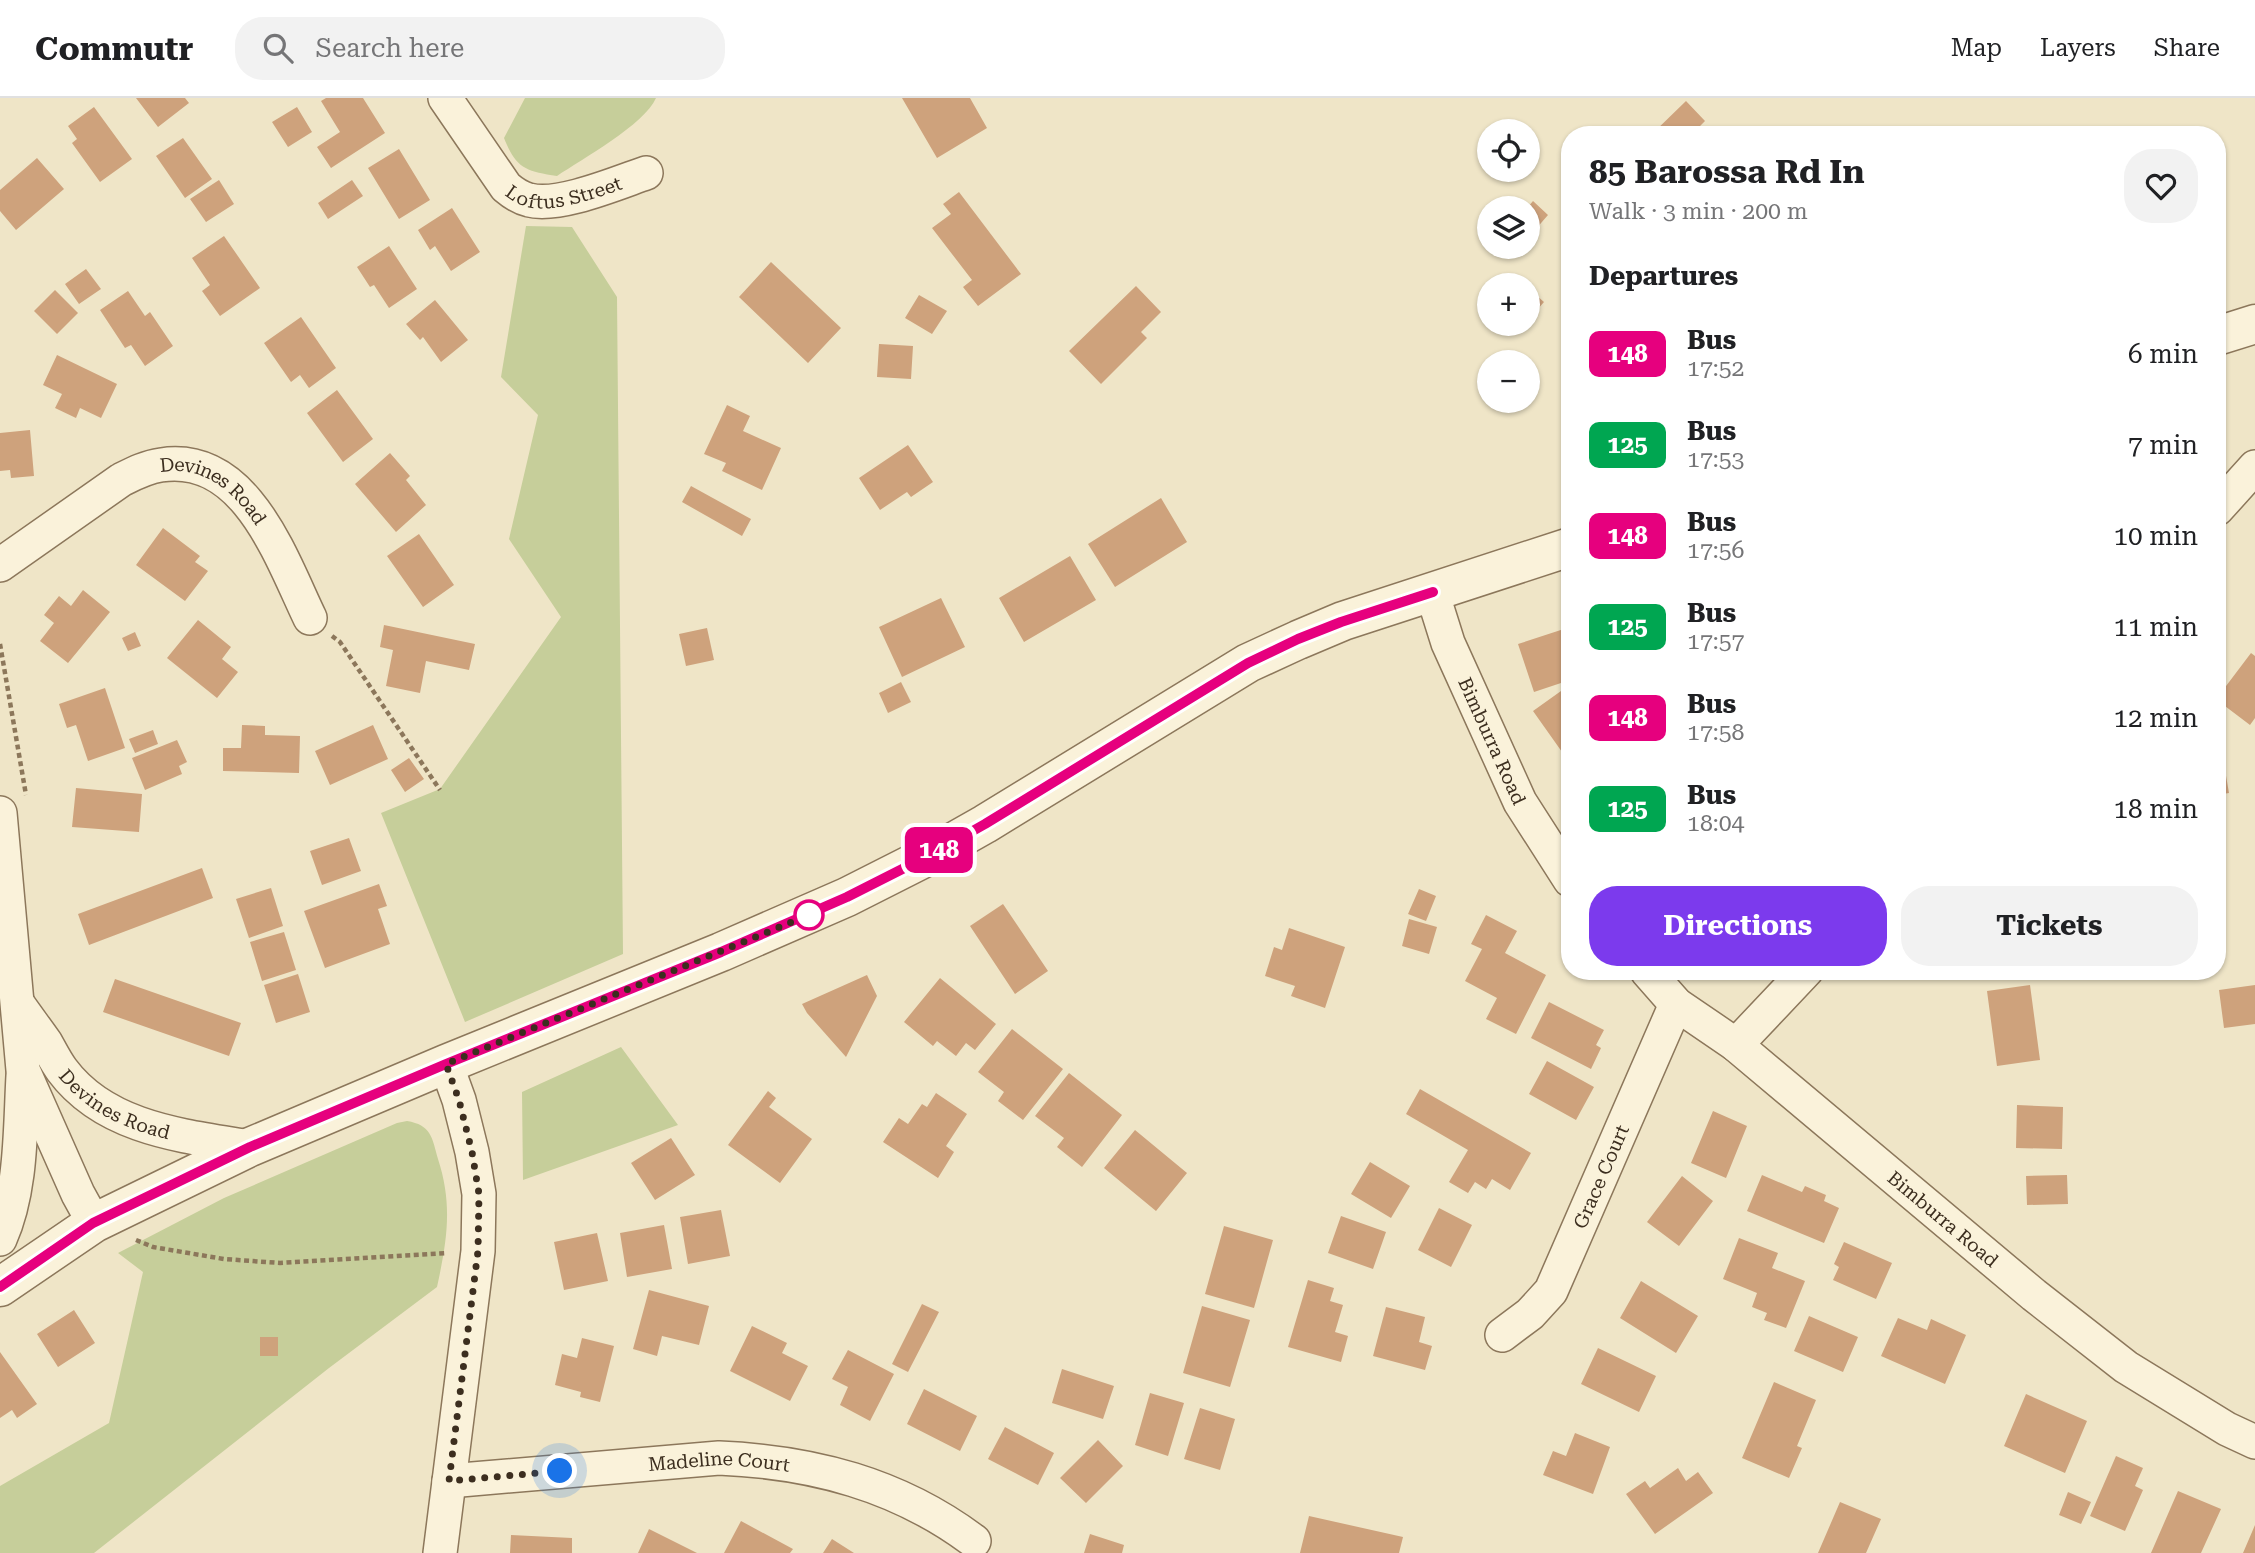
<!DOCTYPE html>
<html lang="en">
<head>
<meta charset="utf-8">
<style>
	body { margin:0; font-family:"Roboto Serif",serif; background:#f2f2f2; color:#202124; height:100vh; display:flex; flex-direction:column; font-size:26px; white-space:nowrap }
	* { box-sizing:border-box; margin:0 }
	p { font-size:23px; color:#757577 }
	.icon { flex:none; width:38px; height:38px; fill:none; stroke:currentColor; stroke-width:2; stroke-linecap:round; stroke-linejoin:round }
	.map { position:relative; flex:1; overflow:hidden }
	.drawer { position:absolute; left:1561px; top:28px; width:665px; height:854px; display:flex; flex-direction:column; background:#fff; border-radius:28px; box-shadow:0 2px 5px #0004 }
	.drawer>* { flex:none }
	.badge { padding:0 14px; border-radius:10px; font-size:24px; line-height:46px }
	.controls { position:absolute; left:1477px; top:21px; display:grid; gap:14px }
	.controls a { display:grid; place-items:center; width:63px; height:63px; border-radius:50%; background:#fff; box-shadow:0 2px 5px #0004; font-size:35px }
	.you { position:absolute; width:35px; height:35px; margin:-18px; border:5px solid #fff; border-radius:50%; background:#1a73e8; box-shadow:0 0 0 10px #1a73e833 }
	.map>.badge { position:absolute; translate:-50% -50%; box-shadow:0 0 0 4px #fff }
	h2 { padding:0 28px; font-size:26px; line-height:63px }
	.round { display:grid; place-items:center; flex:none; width:74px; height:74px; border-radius:28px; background:#f2f2f2 }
	.headline { display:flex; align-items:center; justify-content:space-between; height:119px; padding:0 28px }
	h1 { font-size:33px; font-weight:700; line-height:52px }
	.primary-button { display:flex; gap:14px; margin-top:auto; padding:14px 28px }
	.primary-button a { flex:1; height:80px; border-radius:28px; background:#7c3aed; color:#fff; font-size:28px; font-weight:700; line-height:80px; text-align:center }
	.primary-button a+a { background:#f2f2f2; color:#202124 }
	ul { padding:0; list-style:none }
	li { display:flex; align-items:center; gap:21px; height:91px; padding:0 28px }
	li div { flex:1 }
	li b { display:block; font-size:26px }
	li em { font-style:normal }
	li .badge { min-width:77px; font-weight:700; text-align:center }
	header { display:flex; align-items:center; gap:42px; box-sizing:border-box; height:98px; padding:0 35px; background:#fff; border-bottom:2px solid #e0e0e0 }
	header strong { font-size:33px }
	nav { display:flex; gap:38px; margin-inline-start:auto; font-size:24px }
	.search { width:490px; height:63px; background:#f2f2f2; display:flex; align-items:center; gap:18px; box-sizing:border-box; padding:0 24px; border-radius:28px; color:#757577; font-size:26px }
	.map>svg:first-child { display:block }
</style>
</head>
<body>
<header>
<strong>Commutr</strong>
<div class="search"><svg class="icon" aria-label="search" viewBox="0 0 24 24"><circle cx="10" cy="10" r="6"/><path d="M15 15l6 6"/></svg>Search here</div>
<nav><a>Map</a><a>Layers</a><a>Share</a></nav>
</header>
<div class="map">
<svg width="2255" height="1455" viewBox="0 0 2255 1455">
	<rect width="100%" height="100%" fill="#efe5c7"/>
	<!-- green -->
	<path fill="#c6ce9a" d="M525 0H656C644 27 582 61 557 78 525 73 516 70 504 40Z
		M526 128 572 129 617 199 623 856 465 924 381 715 440 691 561 519 509 441 538 317 501 279Z
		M621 949 678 1027 523 1082 522 994Z
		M407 1023C431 1027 432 1039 438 1061 453 1107 447 1143 437 1189L329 1270 94 1455H0V1388L109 1325 143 1174 118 1155 224 1100 397 1025Z"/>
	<!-- building -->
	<path fill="#cea27c" d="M136 0H185L189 5 158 29Z
		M326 0H363L385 35 331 70 317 49 340 34 321 3Z
		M902 0H970L987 30 937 60Z
		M1686 3 1705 23 1691 37H1651Z
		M94 9 132 61 100 84 72 45 77 41 68 28Z
		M297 9 312 34 288 49 272 24Z
		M183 40 212 81 185 100 156 58Z
		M399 51 430 102 399 121 368 70Z
		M37 60 64 91 16 132 0 113V92Z
		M219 82 234 106 206 124 190 101Z
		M352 82 363 98 328 121 318 105Z
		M959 94 1021 176 978 208 963 189 972 182 932 130 951 116 943 106Z
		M1533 103 1548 117 1528 140V109Z
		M452 110 480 154 451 173 435 148 430 152 418 132Z
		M224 138 260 190 220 218 202 193 210 187 192 160Z
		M389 148 417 191 389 210 374 187 370 189 357 169Z
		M771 164 841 230 808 265 739 199Z
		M86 171 101 191 79 206 65 186Z
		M1136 188 1161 214 1141 234 1147 240 1101 286 1069 253Z
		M1528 190 1544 204 1528 222Z
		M55 192 78 215 57 236 34 213Z
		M128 193 145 218 150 214 173 248 145 268 131 247 125 250 100 212Z
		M919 197 947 213 932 236 905 220Z
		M435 202 468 242 441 264 423 239 420 242 406 226Z
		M301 219 336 270 309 290 300 277 291 284 264 245Z
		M879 246 913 248 911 281 877 279Z
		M57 257 117 286 101 320 80 310 76 320 55 310 62 296 43 287Z
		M337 292 373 341 343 364 307 315Z
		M727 307 750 318 743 333 781 350 762 392 722 373 726 365 704 356Z
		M30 332 34 378 11 380 10 372 0 373V335Z
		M908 347 933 384 911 399 907 394 880 412 859 380Z
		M390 355 410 378 406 382 426 407 396 434 355 386Z
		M691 388 751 421 742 438 682 404Z
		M1161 400 1187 444 1115 489 1088 446Z
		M163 430 200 458 195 464 208 473 185 503 136 467Z
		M419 436 454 487 423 509 387 458Z
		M1070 458 1096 502 1024 544 999 500Z
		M83 492 110 514 68 565 40 543 54 525 44 517 59 498 71 508Z
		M941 500 965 549 902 579 879 529Z
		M198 522 231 549 222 561 238 574 217 600 167 560Z
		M384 527 475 546 469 572 426 563 420 595 386 588 393 552 380 549Z
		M1570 529V582L1534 594 1518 546Z
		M707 530 714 562 686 568 679 536Z
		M135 534 141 548 128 553 122 540Z
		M2251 555 2255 558V620L2250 627 2217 602V600Z
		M901 584 911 604 888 615 879 595Z
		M1568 588 1570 591V659L1567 661 1533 613Z
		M105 590 125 650 88 663 76 627 67 630 59 606Z
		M242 627 265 628V637L300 638 299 675 223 673V650H241Z
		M373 627 388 661 330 687 315 653Z
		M153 632 158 646 135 655 129 641Z
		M177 642 187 664 179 668 182 676 145 692 132 660Z
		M2217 649H2221L2229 695 2217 697Z
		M409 660 424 681 405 694 391 672Z
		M76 690 142 696 139 734 72 729Z
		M349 740 361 773 322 787 310 753Z
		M202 770 213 800 89 847 78 816Z
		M379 786 387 808 378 811 390 846 325 870 304 813Z
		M271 790 283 828 249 840 236 801Z
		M1419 791 1436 798 1426 823 1408 816Z
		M1003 806 1048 873 1015 896 970 828Z
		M1486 817 1517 833 1505 855 1546 877 1516 936 1486 921 1497 900 1465 883 1482 851 1471 846Z
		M1409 821 1437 829 1429 856 1402 848Z
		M1289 830 1345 849 1325 910 1291 898 1295 888 1265 878 1274 849 1282 852Z
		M284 834 296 872 262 883 250 844Z
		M298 876 310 914 276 925 264 887Z
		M867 877 877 898 846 959 807 915 802 906Z
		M940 880 996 926 975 952 966 945 956 958 937 943 933 948 904 924Z
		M115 881 241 925 229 958 103 914Z
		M2030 887 2040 962 1997 968 1987 893Z
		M2255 887V926L2224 930 2219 892Z
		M1549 904 1604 932 1596 947 1601 950 1591 971 1531 940Z
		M1012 931 1063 971 1023 1022 998 1003 1004 994 978 974Z
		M1547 963 1594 989 1576 1022 1529 996Z
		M1069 975 1122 1017 1082 1069 1057 1049 1064 1040 1035 1018Z
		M1420 991 1531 1055 1510 1092 1492 1081 1486 1091 1475 1084 1468 1095 1449 1084 1468 1052 1406 1016Z
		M768 993 776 1000 769 1009 812 1041 780 1085 728 1047Z
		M936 995 967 1016 946 1048 954 1054 938 1080 883 1044 899 1020 908 1026 922 1006 927 1009Z
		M2017 1007 2063 1009 2062 1051 2016 1050Z
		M1713 1013 1747 1028 1726 1080 1691 1065Z
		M1135 1032 1187 1075 1156 1113 1104 1070Z
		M671 1040 695 1077 655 1102 631 1065Z
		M1370 1064 1410 1088 1391 1120 1351 1096Z
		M1762 1077 1802 1094 1805 1088 1826 1097 1824 1103 1839 1110 1824 1145 1747 1113Z
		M2067 1077 2068 1106 2027 1107 2026 1078Z
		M1682 1078 1713 1103 1679 1148 1647 1124Z
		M1439 1110 1472 1127 1451 1169 1418 1152Z
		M721 1112 730 1158 688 1166 680 1119Z
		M1341 1118 1386 1134 1373 1171 1328 1155Z
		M664 1127 672 1171 627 1179 620 1135Z
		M1224 1128 1273 1142 1254 1210 1205 1196Z
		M597 1135 608 1183 564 1192 554 1144Z
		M1739 1140 1778 1155 1772 1170 1805 1183 1786 1230 1764 1222 1767 1215 1752 1209 1757 1195 1723 1181Z
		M1844 1144 1892 1165 1876 1201 1833 1182 1839 1169 1834 1166Z
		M1308 1182 1334 1190 1330 1203 1343 1207 1335 1234 1348 1238 1341 1264 1288 1249Z
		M1641 1183 1698 1218 1676 1255 1620 1220Z
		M649 1192 709 1208 699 1247 662 1238 657 1258 633 1251Z
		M922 1206 939 1214 908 1274 892 1266Z
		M1202 1208 1250 1222 1230 1289 1183 1275Z
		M1386 1209 1425 1219 1419 1244 1432 1248 1425 1272 1373 1258Z
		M74 1212 95 1245 58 1269 37 1236Z
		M1809 1218 1858 1239 1843 1274 1794 1253Z
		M1898 1220 1927 1232 1931 1221 1966 1237 1945 1286 1881 1258Z
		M752 1228 787 1245 782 1255 808 1268 790 1303 730 1273Z
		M260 1239H278V1258H260Z
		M582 1240 614 1248 600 1304 580 1299 581 1294 555 1287 562 1256 577 1260Z
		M1598 1250 1656 1278 1639 1314 1581 1286Z
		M848 1252 894 1276 870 1323 840 1307 848 1289 832 1281Z
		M0 1254 37 1306 17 1320 12 1312 0 1320Z
		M1062 1271 1114 1288 1103 1321 1052 1305Z
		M1774 1284 1816 1302 1797 1348 1802 1350 1789 1380 1742 1360Z
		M924 1291 977 1318 960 1353 907 1326Z
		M1150 1295 1184 1305 1168 1358 1135 1347Z
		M2026 1296 2087 1323 2065 1375 2004 1348Z
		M1200 1310 1235 1321 1220 1372 1184 1361Z
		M1005 1329 1054 1355 1038 1387 988 1361Z
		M1575 1335 1610 1349 1593 1396 1543 1377 1553 1353 1566 1358Z
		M1098 1342 1123 1368 1086 1405 1060 1380Z
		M2116 1358 2143 1370 2135 1388 2143 1392 2125 1433 2090 1418Z
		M1678 1370 1686 1383 1698 1374 1713 1395 1655 1436 1626 1396 1645 1383 1650 1390Z
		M2178 1393 2221 1411 2201 1455H2151Z
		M2068 1394 2091 1404 2081 1426 2059 1417Z
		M1840 1404 1881 1421 1866 1455H1818Z
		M1309 1418 1403 1439 1399 1455H1300Z
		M741 1423 793 1451 790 1455H724Z
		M2255 1427V1455H2243Z
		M649 1431 697 1455H638Z
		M1090 1436 1124 1447 1122 1455H1084Z
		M511 1437 572 1440V1455H510Z
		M832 1441 854 1455H823Z"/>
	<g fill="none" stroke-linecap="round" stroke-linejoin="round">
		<defs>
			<g id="minor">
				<path id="s1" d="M445 0 506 89C513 95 520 100 529 102 558 110 617 85 646 75"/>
				<path d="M2217 411 2255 369"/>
				<path id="s2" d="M0 467 121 382C133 376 146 369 161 367 246 354 281 460 310 520"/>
				<path id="s3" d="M1432 494 1448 545 1520 704 1570 782"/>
				<path d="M0 715 23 972 78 1096 94 1125"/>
				<path id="s4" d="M1647 873 1676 906 1736 947 2034 1197 2126 1269 2227 1331 2255 1344"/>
				<path id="s5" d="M18 906C27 919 37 932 46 945 51 954 56 964 62 972 106 1031 184 1038 250 1049"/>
				<path d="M1736 947 1806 873"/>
				<path d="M0 1141C22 1092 20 1031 23 978"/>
				<path id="s6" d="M1502 1237 1530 1216 1551 1193 1676 906"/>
				<path id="s7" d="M449 1383 719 1360C812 1364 898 1386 974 1443"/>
				<path d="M440 1455 478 1153 479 1096 472 1054 459 1002 446 966"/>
			</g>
			<path id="tertiary" d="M2217 238 2255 226
				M0 1189 94 1125 250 1049 446 966 721 854 847 799 932 756 985 726 1248 565 1298 542 1343 523 1570 449"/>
		</defs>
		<!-- minor casing -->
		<use href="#minor" stroke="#8c775b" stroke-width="36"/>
		<!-- tertiary casing -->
		<use href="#tertiary" stroke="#8c775b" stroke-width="41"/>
		<!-- path -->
		<path stroke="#8c775b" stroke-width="4.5" stroke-dasharray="5 3.5" stroke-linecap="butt" d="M332 538 340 544 440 692
			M0 546 26 697
			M136 1142 153 1149 224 1161 280 1165 447 1155"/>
		<!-- minor -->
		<use href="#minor" stroke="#faf2da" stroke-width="33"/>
		<!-- tertiary -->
		<use href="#tertiary" stroke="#faf2da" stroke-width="38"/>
	</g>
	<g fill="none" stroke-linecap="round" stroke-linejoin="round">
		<defs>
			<path id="line" d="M0 1189 93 1125 250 1049 446 966 721 854 847 799 932 756 985 726 1248 565 1298 541 1341 524 1433 494"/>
		</defs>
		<!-- line casing -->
		<use href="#line" stroke="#fff" stroke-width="16"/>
		<!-- line -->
		<use href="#line" stroke="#e6007e" stroke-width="10"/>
		<!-- walk -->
		<path stroke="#3c2e1f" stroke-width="7" stroke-dasharray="0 12.6" d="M560 1373 449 1383 478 1153 479 1096 472 1054 459 1002 446 966 809 817"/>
	</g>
	<!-- markers -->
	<circle fill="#fff" stroke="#e6007e" stroke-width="3.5" cx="809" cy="817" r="14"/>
	<g text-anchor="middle" stroke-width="5" stroke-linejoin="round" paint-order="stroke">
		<!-- street labels -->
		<g font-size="19" fill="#3c2e1f" stroke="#f7efd7">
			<text dy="7" stroke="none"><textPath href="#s1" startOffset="170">Loftus Street</textPath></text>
			<text dy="7" stroke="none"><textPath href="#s2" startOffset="252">Devines Road</textPath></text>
			<text dy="7" stroke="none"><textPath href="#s3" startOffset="161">Bimburra Road</textPath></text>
			<text dy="7" stroke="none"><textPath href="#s5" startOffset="144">Devines Road</textPath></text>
			<text dy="7" stroke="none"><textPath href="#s6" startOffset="191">Grace Court</textPath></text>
			<text dy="7" stroke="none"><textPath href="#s4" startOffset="387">Bimburra Road</textPath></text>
			<text dy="7" stroke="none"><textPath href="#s7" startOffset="271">Madeline Court</textPath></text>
		</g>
	</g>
</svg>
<div class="controls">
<a><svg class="icon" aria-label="locate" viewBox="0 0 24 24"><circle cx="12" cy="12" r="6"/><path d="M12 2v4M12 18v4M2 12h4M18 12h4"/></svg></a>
<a><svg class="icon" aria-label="layers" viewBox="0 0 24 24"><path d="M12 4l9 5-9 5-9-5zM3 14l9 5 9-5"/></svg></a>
<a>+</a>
<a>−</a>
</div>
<div class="you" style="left:560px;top:1373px"></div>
<b class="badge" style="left:939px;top:752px;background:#e6007e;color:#fff">148</b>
<section class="drawer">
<div class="headline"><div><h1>85 Barossa Rd In</h1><p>Walk · 3 min · 200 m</p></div><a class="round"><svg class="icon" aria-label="heart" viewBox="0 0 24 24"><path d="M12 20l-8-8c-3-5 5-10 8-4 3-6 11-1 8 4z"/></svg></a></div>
<h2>Departures</h2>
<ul>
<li><span class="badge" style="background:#e6007e;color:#fff">148</span><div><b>Bus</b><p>17:52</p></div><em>6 min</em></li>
<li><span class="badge" style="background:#00a651;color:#fff">125</span><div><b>Bus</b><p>17:53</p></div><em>7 min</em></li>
<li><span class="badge" style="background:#e6007e;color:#fff">148</span><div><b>Bus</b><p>17:56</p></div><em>10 min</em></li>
<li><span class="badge" style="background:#00a651;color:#fff">125</span><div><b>Bus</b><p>17:57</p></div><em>11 min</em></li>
<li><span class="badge" style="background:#e6007e;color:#fff">148</span><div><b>Bus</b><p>17:58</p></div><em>12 min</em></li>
<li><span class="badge" style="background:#00a651;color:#fff">125</span><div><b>Bus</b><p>18:04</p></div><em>18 min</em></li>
</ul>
<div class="primary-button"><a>Directions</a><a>Tickets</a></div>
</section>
</div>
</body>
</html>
